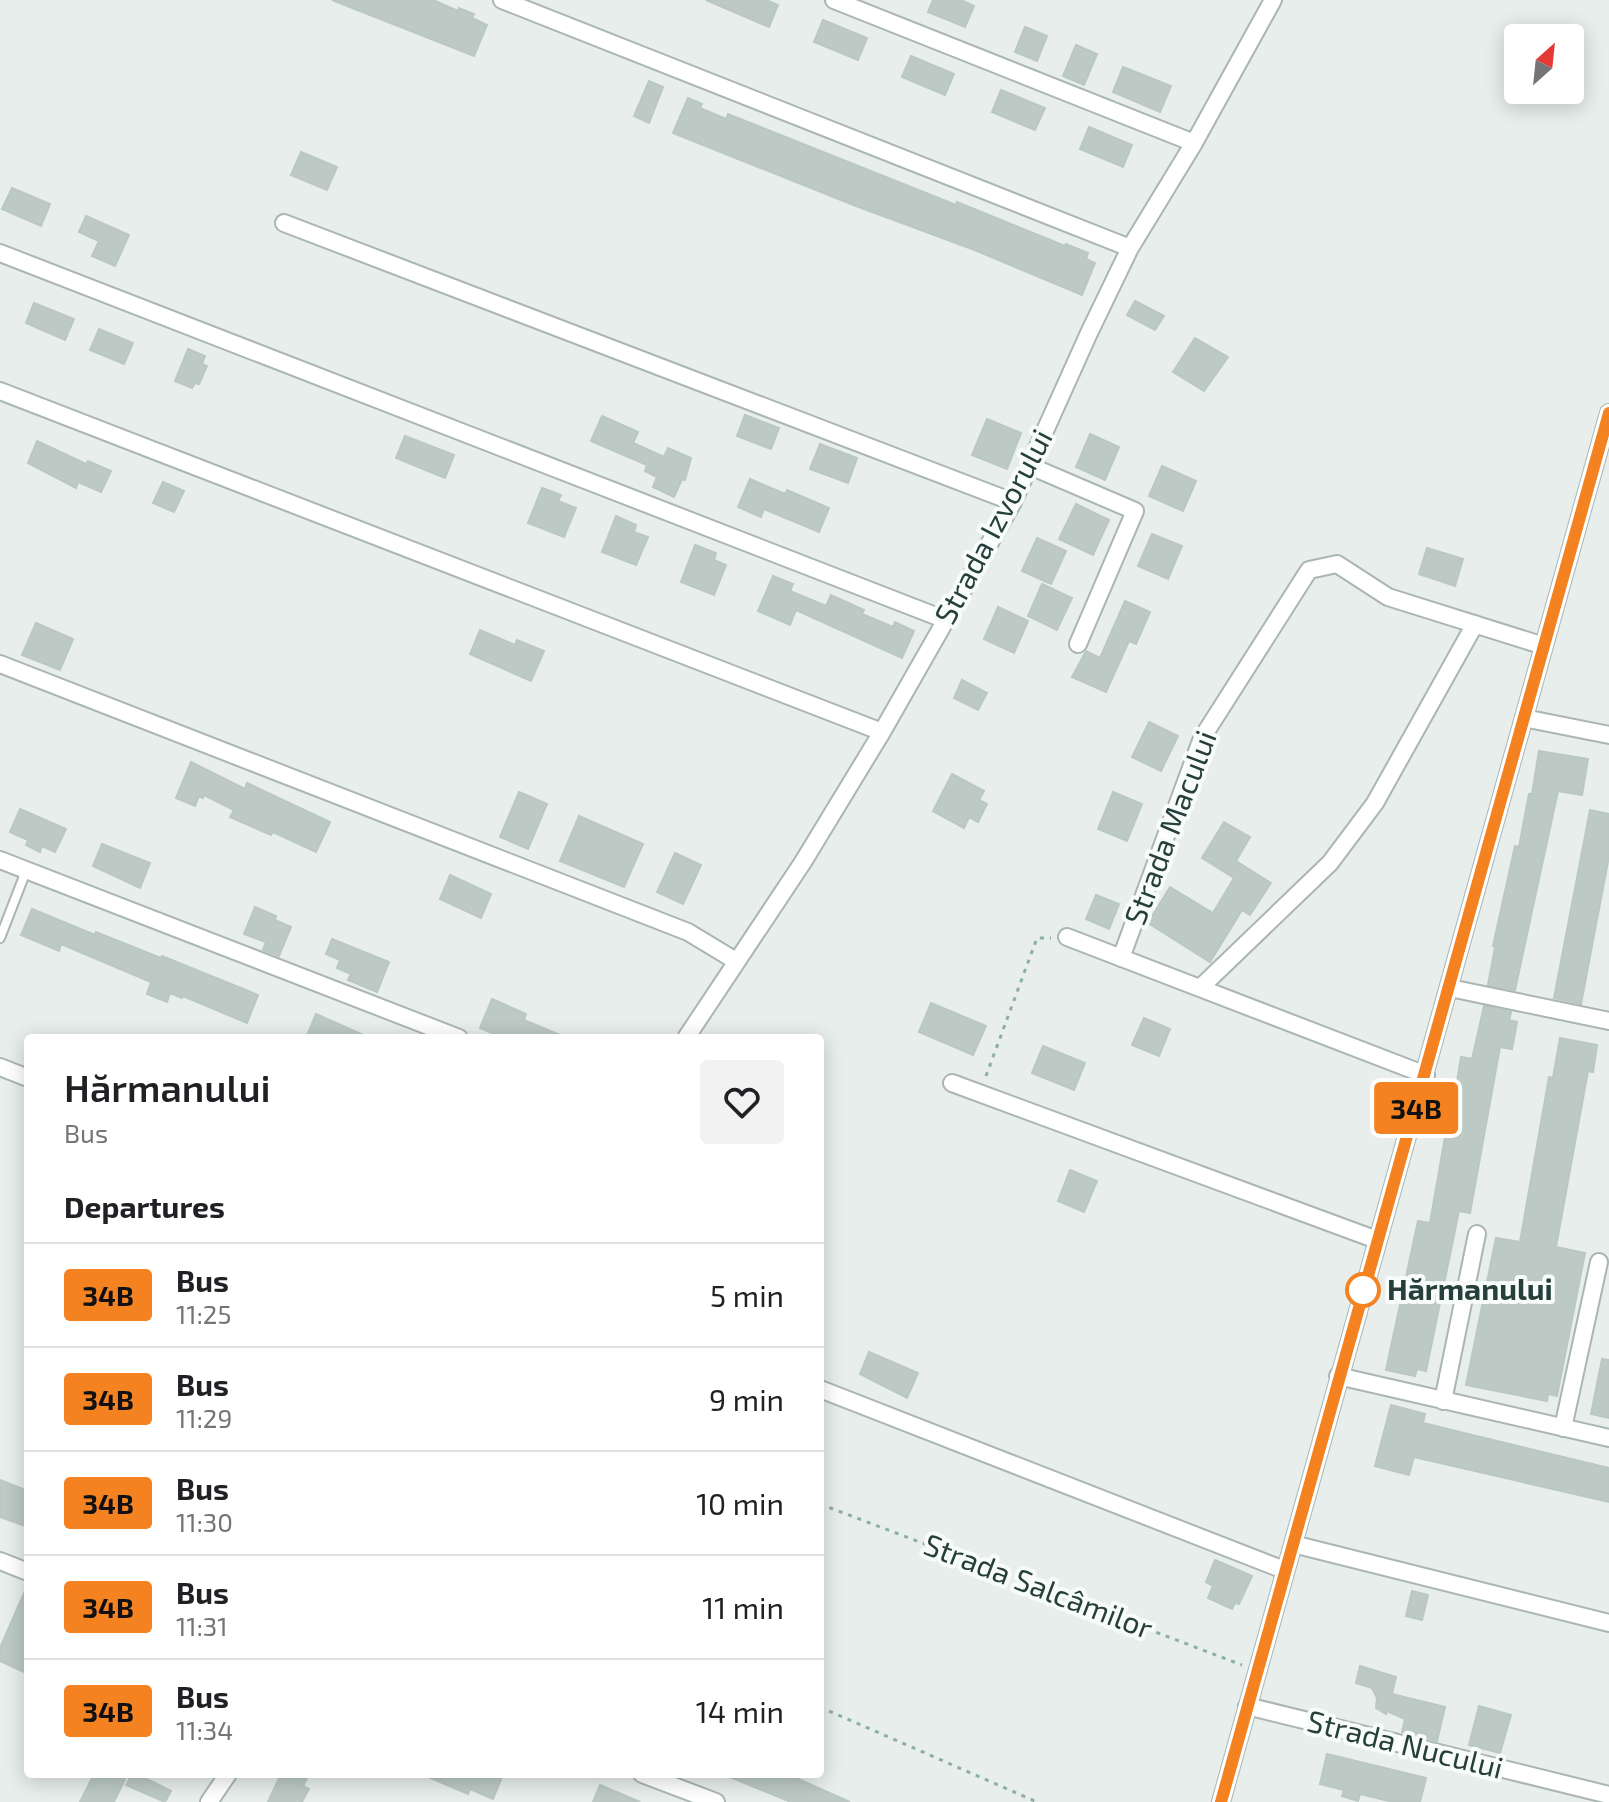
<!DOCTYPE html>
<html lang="en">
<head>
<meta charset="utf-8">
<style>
	body { margin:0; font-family:"Exo 2",sans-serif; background:#f2f2f2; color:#202124; height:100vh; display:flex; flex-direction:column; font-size:30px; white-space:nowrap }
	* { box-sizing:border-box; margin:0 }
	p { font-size:26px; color:#757577 }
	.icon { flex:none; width:44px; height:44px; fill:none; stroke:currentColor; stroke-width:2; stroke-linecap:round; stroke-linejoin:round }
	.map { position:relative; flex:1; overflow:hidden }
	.sheet { position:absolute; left:24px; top:1034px; width:800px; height:744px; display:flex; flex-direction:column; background:#fff; border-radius:8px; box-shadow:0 4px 20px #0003 }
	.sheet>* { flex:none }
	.badge { padding:0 16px; border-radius:6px; font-size:28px; line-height:52px }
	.needle { width:52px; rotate:27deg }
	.buttons { position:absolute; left:1504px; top:24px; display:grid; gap:16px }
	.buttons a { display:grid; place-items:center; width:80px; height:80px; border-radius:8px; background:#fff; box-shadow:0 4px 20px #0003; font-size:40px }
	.map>.badge { position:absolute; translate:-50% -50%; box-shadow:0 0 0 4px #fff }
	h2 { padding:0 40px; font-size:30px; line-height:72px }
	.round { display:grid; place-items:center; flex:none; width:84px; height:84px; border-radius:8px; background:#f2f2f2 }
	.headline { display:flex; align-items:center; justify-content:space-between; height:136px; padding:0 40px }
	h1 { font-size:38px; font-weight:600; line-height:60px }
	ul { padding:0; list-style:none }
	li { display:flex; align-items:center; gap:24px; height:104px; padding:0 40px; border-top:2px solid #e0e0e0 }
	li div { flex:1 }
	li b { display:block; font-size:30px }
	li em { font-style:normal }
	li .badge { min-width:88px; font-weight:700; text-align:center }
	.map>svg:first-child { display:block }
</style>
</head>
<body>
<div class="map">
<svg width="1609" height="1802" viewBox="0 0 1609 1802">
	<rect width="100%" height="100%" fill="#e7eeec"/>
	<!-- building -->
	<path fill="#bcc9c5" stroke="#bac7c3" stroke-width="2" d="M332 0H433L458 11 459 8 474 14 472 18 487 25 474 56Z
		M706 0H766L778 5 769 27Z
		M933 0H961L974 6 965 27 928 12Z
		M823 20 867 38 858 60 814 42Z
		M1025 27 1047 36 1037 61 1015 52Z
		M1076 45 1097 54 1084 85 1063 76Z
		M911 56 954 74 945 95 902 77Z
		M1123 67 1171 86 1160 112 1113 92Z
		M649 81 663 87 649 123 634 116Z
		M1001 90 1045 108 1035 130 992 112Z
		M688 98 702 104 700 108 726 119 728 114 956 205 957 202 1065 246 1066 244 1088 253 1086 259 1095 263 1082 295 972 249 856 206 673 133Z
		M1089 127 1132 145 1123 167 1080 149Z
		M301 152 337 167 327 190 291 175Z
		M12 188 50 204 41 226 2 209Z
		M86 216 129 235 115 266 92 256 99 241 79 232Z
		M1135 301 1164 316 1155 330 1127 315Z
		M34 303 74 319 65 340 26 323Z
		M99 329 133 343 124 364 90 350Z
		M1195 338 1228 357 1204 391 1173 372Z
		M188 349 205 356 202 364 207 366 199 384 195 383 192 388 175 381Z
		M745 415 779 428 771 449 737 436Z
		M602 416 638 432 633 443 664 457 668 448 691 458 685 480 682 479 674 497 653 487 657 477 645 471 647 465 591 441Z
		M987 419 1021 433 1007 469 972 455Z
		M1090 434 1119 447 1105 480 1076 467Z
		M405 436 454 455 445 478 396 458Z
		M37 441 86 464 88 461 111 471 101 492 78 482 76 488 28 463Z
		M820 444 857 458 848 483 810 469Z
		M1162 466 1196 481 1183 511 1149 496Z
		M750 479 785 494 787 490 829 508 819 532 764 509 761 517 738 507Z
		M163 482 184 491 174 512 153 503Z
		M542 488 561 495 558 501 576 508 564 537 528 523Z
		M1076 504 1109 520 1093 555 1059 539Z
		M616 516 636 525 634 532 648 537 636 565 602 552Z
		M1152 534 1182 546 1168 579 1138 566Z
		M1037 538 1066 551 1051 584 1022 571Z
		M695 545 716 553 714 560 726 565 714 595 681 582Z
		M1427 548 1463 559 1455 586 1419 574Z
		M773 576 793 584 790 591 826 606 831 595 864 610 862 614 893 627 895 622 914 631 902 658 796 610 790 625 758 611Z
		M1042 584 1072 598 1057 630 1028 616Z
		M1125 601 1150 612 1136 644 1129 641 1106 692 1072 677 1086 651 1100 658Z
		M998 607 1028 621 1014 653 984 639Z
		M36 623 73 639 60 670 22 655Z
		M480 630 515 645 517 640 544 651 531 681 470 654Z
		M962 680 987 693 978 710 954 698Z
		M1149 722 1178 736 1161 771 1132 757Z
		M1539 751 1588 759 1582 795 1558 791 1515 990 1488 985 1495 947 1493 946 1515 846 1519 847 1529 794H1532Z
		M191 762 245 789 247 783 330 822 316 852 273 832 271 835 230 817 234 810 204 795 203 798 199 796 195 806 176 798Z
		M952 774 984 791 979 800 987 804 978 822 969 817 964 828 933 811Z
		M519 792 547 804 528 849 500 837Z
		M1113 792 1142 804 1127 841 1098 829Z
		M20 809 66 829 55 852 42 846 40 852 26 845 28 840 10 832Z
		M1590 810 1609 814V856L1581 1004 1554 998Z
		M579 816 643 844 624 887 560 861Z
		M1224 822 1250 837 1236 861 1271 883 1250 915 1242 910 1210 962 1148 923 1170 887 1213 913 1234 878 1202 858Z
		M102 844 150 863 140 888 93 866Z
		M675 853 701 865 683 904 657 892Z
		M450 875 491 894 481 918 440 899Z
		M1096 895 1119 904 1109 929 1086 919Z
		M255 907 276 916 275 920 291 927 279 956 263 950 266 942 244 934Z
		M32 909 95 935 96 932 161 958 162 956 258 995 247 1023 183 996 182 998 170 993 167 1002 147 994 151 982 61 944 59 951 21 935Z
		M332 939 389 962 377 992 348 980 351 974 337 968 340 960 326 954Z
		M492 999 526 1014 524 1020 567 1038H503L480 1028Z
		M931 1003 986 1026 973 1055 919 1032Z
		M1484 1006 1511 1012 1509 1020 1517 1022 1512 1049 1500 1047 1470 1213 1459 1211 1426 1371 1417 1369 1415 1376 1386 1370 1418 1221 1430 1223 1445 1137 1448 1138 1461 1057 1472 1059Z
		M316 1014 370 1038H306Z
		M1144 1018 1170 1029 1159 1056 1132 1045Z
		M1560 1038 1597 1045 1593 1072 1588 1071 1556 1247 1585 1253 1557 1396 1548 1394 1547 1401 1466 1385 1496 1238 1520 1242 1549 1077 1553 1078Z
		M1043 1046 1085 1063 1074 1090 1032 1073Z
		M1070 1170 1097 1181 1084 1212 1058 1201Z
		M869 1352 918 1373 907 1398 860 1374Z
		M1602 1359 1609 1360V1418L1591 1414Z
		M1391 1405 1425 1414 1423 1423 1609 1468V1502L1414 1457 1409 1475 1375 1466Z
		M0 1480 28 1491V1527L0 1517Z
		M1215 1560 1252 1576 1239 1604 1235 1603 1232 1609 1208 1598 1213 1586 1206 1582Z
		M28 1584V1674L0 1661V1648Z
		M1412 1591 1428 1595 1422 1620 1406 1616Z
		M1360 1666 1396 1677 1392 1694 1445 1707 1437 1741 1402 1732 1405 1719 1387 1711 1386 1714 1376 1708 1377 1698 1372 1688 1356 1683Z
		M1479 1706 1511 1715 1500 1753 1469 1745Z
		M1327 1754 1426 1778 1420 1802H1393L1360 1794 1358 1801 1342 1796 1344 1790 1320 1784Z
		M94 1774H116L125 1779 114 1802H80Z
		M132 1774H137L171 1791 165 1802 126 1785Z
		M281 1774H309L303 1786 309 1789 302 1802H268Z
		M421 1774H503L493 1799 470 1789 468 1794Z
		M722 1774H787L850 1802H791Z
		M600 1785 640 1802H593Z"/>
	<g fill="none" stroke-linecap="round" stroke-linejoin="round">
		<defs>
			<path id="service" d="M0 938 26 871"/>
			<path id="minor" d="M502 0 1130 248
				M834 0 1194 143
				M284 223 1013 502
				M0 253 946 620
				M0 391 882 732
				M1030 466 1135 511 1078 644
				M0 664 688 932 736 961
				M1524 718 1609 735
				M0 860 459 1038
				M1067 937 1426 1075
				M1121 958 1202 738 1309 570 1337 564 1388 597 1544 646
				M1200 988 1330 863 1375 803 1475 624
				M1450 988 1609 1021
				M686 1038 803 862 882 732 1013 502 1089 333 1130 248 1194 143 1273 0
				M0 1067 28 1078
				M952 1083 1377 1240
				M1338 1376 1609 1438
				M820 1389 1284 1570
				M1443 1401 1477 1234
				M1563 1428 1599 1262
				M1293 1544 1609 1623
				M0 1561 28 1572
				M1247 1706 1609 1795
				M642 1774 716 1802
				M209 1802 228 1774
				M1221 1802 1609 413"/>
		</defs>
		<!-- service casing -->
		<use href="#service" stroke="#aab6b3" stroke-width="12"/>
		<!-- minor casing -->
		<use href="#minor" stroke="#aab6b3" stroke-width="20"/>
		<!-- path -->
		<path stroke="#8baea6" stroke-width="3" stroke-dasharray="4 6" stroke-linecap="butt" d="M986 1076 1037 938H1051
			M820 1504 1242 1665
			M820 1707 1037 1802"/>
		<!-- service -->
		<use href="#service" stroke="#fff" stroke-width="8"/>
		<!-- minor -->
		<use href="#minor" stroke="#fff" stroke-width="16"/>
	</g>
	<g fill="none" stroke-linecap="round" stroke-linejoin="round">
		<defs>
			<path id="line" d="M1221 1802 1609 413"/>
		</defs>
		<!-- line casing -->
		<use href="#line" stroke="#fff" stroke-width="18"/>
		<!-- line -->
		<use href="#line" stroke="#f58220" stroke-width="12"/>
	</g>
	<!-- markers -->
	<circle fill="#fff" stroke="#f58220" stroke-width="4" cx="1363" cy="1290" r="16"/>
	<g text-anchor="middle" stroke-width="8" stroke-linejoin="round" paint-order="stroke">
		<!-- street labels -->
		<g font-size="30" fill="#273f3b" stroke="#f7fbf9">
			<text transform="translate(994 527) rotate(-62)" y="10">Strada Izvorului</text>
			<text transform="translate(1171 828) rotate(-69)" y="10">Strada Macului</text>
			<text transform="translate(1038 1587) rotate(21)" y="10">Strada Salcâmilor</text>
			<text transform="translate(1405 1745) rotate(14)" y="10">Strada Nucului</text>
		</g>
		<!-- stop labels -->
		<g font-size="30" font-weight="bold" fill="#273f3b" stroke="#f7fbf9" text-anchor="start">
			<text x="1387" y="1300">Hărmanului</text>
		</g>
	</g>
</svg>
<div class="buttons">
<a><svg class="needle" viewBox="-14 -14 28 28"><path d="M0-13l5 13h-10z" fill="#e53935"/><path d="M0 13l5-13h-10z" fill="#757577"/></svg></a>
</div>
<b class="badge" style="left:1416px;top:1108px;background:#f58220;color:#111">34B</b>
<section class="sheet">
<div class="headline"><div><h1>Hărmanului</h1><p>Bus</p></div><a class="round"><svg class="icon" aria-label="heart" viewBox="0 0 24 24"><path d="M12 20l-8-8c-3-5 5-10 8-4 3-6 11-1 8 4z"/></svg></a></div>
<h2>Departures</h2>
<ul>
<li><span class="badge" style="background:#f58220;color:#111">34B</span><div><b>Bus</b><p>11:25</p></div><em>5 min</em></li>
<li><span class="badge" style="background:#f58220;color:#111">34B</span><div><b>Bus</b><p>11:29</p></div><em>9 min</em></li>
<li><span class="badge" style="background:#f58220;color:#111">34B</span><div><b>Bus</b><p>11:30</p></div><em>10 min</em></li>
<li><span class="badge" style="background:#f58220;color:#111">34B</span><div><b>Bus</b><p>11:31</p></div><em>11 min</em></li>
<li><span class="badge" style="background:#f58220;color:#111">34B</span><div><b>Bus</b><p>11:34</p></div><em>14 min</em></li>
</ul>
</section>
</div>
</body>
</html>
